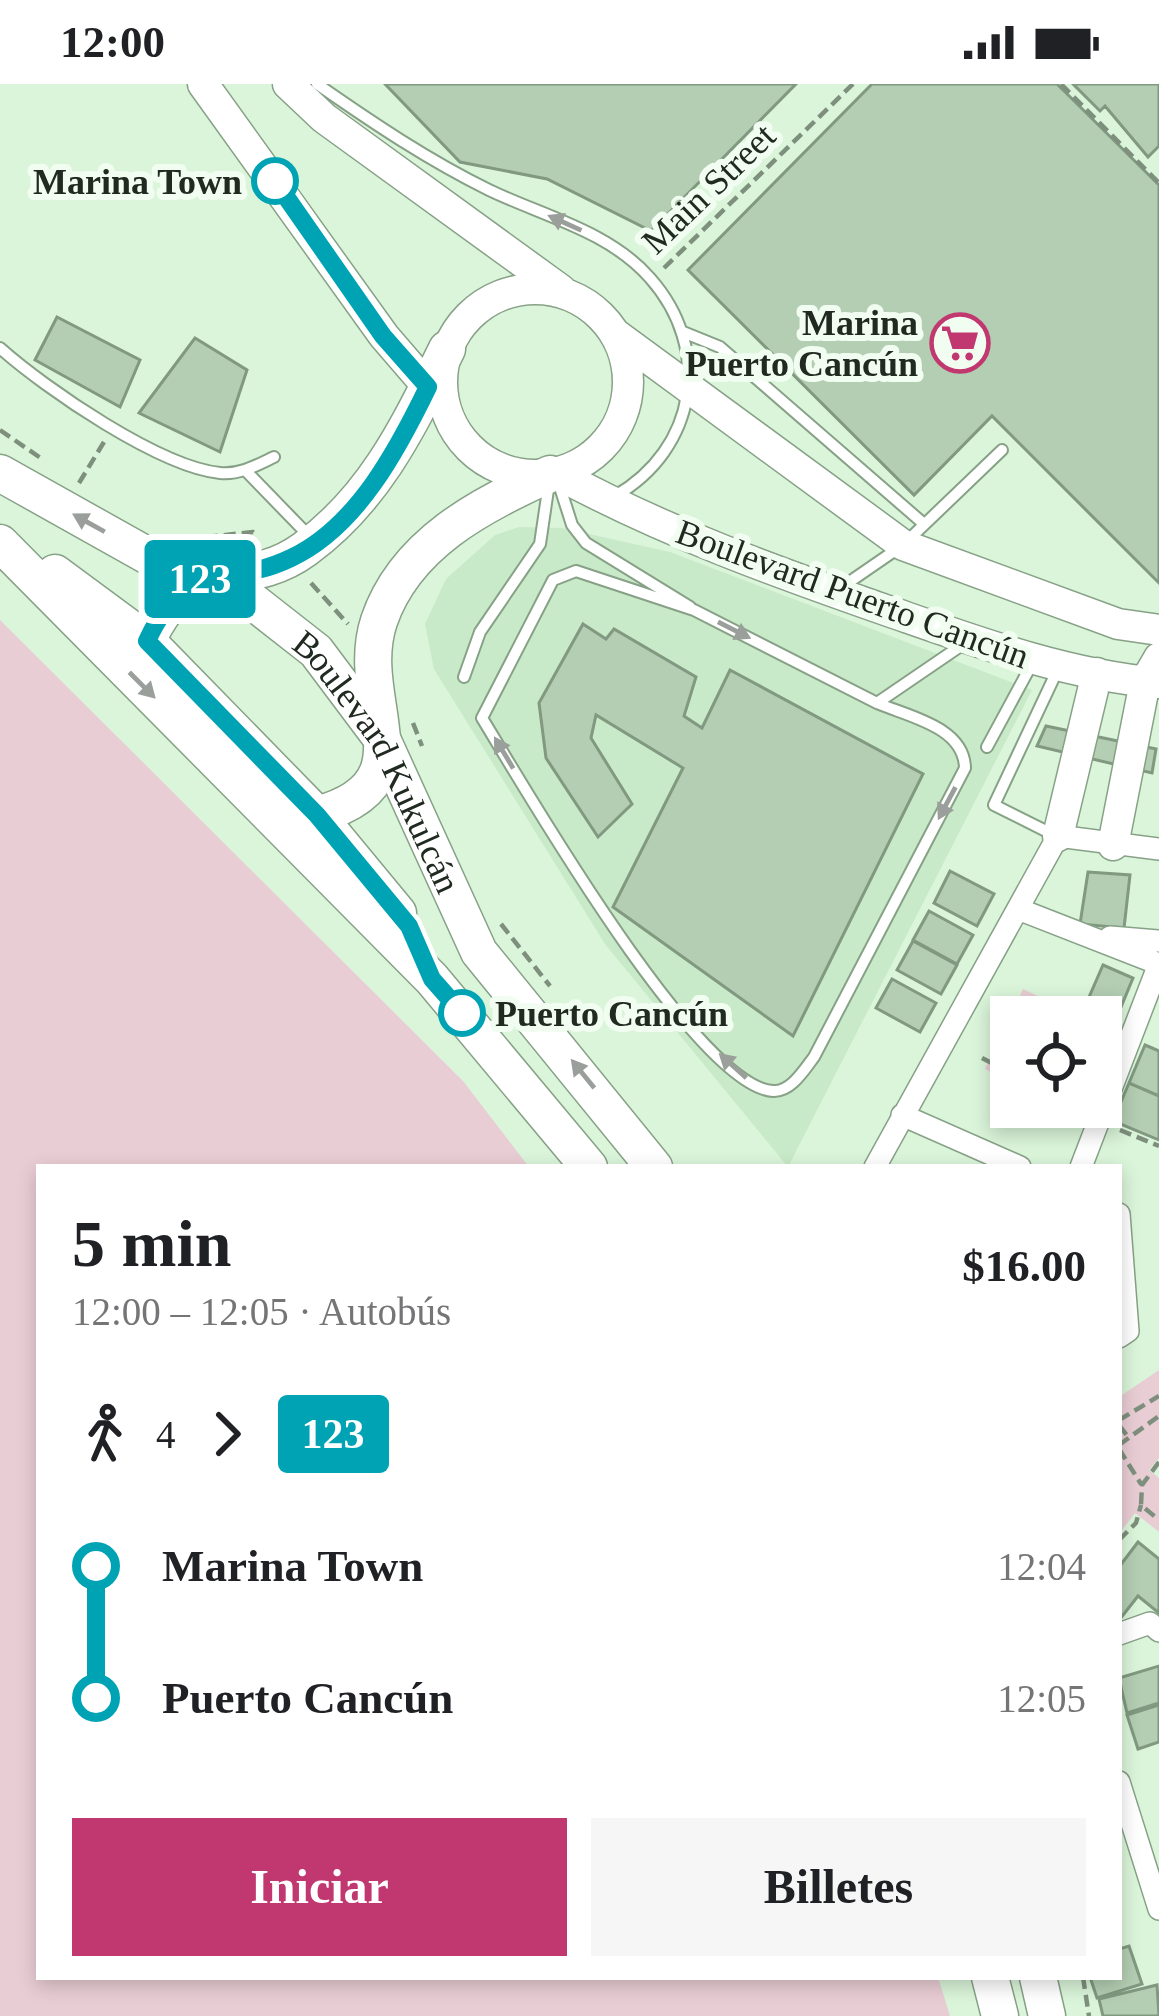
<!DOCTYPE html>
<html lang="es">
<head>
<meta charset="utf-8">
<style>
	body { margin:0; font-family:Georgia,serif; background:#f6f6f6; color:#202124; height:100vh; display:flex; flex-direction:column; font-size:45px; white-space:nowrap }
	* { box-sizing:border-box; margin:0 }
	p { font-size:39px; color:#757577 }
	.icon { flex:none; width:66px; height:66px; fill:none; stroke:currentColor; stroke-width:2; stroke-linecap:round; stroke-linejoin:round }
	.map { position:relative; flex:1; overflow:hidden }
	.sheet { position:absolute; left:36px; top:1080px; width:1086px; height:816px; display:flex; flex-direction:column; background:#fff; border-radius:0px; box-shadow:0 6px 18px #0003 }
	.sheet>* { flex:none }
	.badge { padding:0 24px; border-radius:9px; font-size:42px; line-height:78px }
	.fabs { position:absolute; left:990px; top:912px; display:grid; gap:24px }
	.fabs a { display:grid; place-items:center; width:132px; height:132px; border-radius:0px; background:#fff; box-shadow:0 6px 18px #0003; font-size:60px }
	.map>.badge { position:absolute; translate:-50% -50%; box-shadow:0 0 0 6px #fff }
	.legs { display:flex; align-items:center; gap:18px; height:132px; padding:0 36px; font-size:39px }
	.legs p { margin-inline-start:auto }
	.head { display:flex; align-items:center; justify-content:space-between; height:204px; padding:0 36px }
	h1 { font-size:66px; font-weight:700; line-height:90px }
	.primary-button { display:flex; gap:24px; margin-top:auto; padding:24px 36px }
	.primary-button a { flex:1; height:138px; border-radius:0px; background:#c1376f; color:#fff; font-size:48px; font-weight:700; line-height:138px; text-align:center }
	.primary-button a+a { background:#f6f6f6; color:#202124 }
	ul { padding:0 36px; list-style:none }
	li { display:flex; align-items:center; gap:42px; height:132px; font-size:45px }
	li i { display:grid; place-items:center; width:18px; height:100%; margin:0 15px; background:currentColor }
	li i::after { content:''; width:30px; height:30px; margin:-15px; border:9px solid; border-radius:50%; background:#fff }
	li p { margin-inline-start:auto }
	li:first-child i { background:linear-gradient(#0000 50%,currentColor 0) }
	li:last-child i { background:linear-gradient(currentColor 50%,#0000 0) }
	.status { display:flex; justify-content:space-between; align-items:center; height:84px; padding:0 60px; background:#fff; direction:ltr }
	.status svg { height:33px; fill:currentColor }
	.map>svg:first-child { display:block }
</style>
</head>
<body>
<div class="status"><b>12:00</b><svg viewBox="0 0 49 12"><path d="M0 12V9h3v3zM5 12V6h3v6zM10 12V3h3v9zM15 12V0h3v12zM26 1h20v11H26zM47 4h2v5h-2z"/></svg></div>
<div class="map">
<svg width="1159" height="1932" viewBox="0 0 1159 1932">
	<rect width="100%" height="100%" fill="#daf5d9"/>
	<!-- built -->
	<path fill="#c9eac8" d="M519 443 562 444 670 468 1032 606 788 1083 605 860 434 585 425 540 446 495 495 451Z"/>
	<!-- green -->
	<path fill="#e9cdd4" d="M0 536 463 997 529 1083H39V1893H938L950 1932H0Z
		M1023 905 1057 921 1052 933H1011V998L985 985Z
		M1159 1286V1374L1149 1386 1159 1394V1448L1135 1429 1119 1450V1307L1122 1311Z"/>
	<!-- building -->
	<path fill="#b3ceb2" stroke="#809980" stroke-width="3" d="M385 0H796L651 147 547 95 460 78Z
		M872 0H1057L1159 101V499L992 332 914 411 688 186Z
		M1073 0H1159V62L1148 73 1105 22 1100 27Z
		M57 233 140 276 120 323 35 276Z
		M195 254 247 286 220 368 139 329Z
		M583 540 606 555 614 545 696 593 684 632 702 644 730 586 923 690 793 952 613 823 683 684 596 631 591 654 632 720 598 753 546 674 539 619Z
		M1046 642 1156 665 1152 689 1037 662Z
		M950 787 994 810 977 842 934 819Z
		M1088 788 1130 791 1124 844 1080 840Z
		M929 827 973 851 957 880 913 856Z
		M913 857 957 881 941 910 897 886Z
		M1103 881 1133 894 1114 940 1083 927Z
		M892 895 936 919 920 948 876 924Z
		M1145 961 1159 967V1012L1129 999Z
		M1129 999 1159 1012V1056L1113 1037Z
		M1138 1458 1159 1475V1529L1138 1512 1120 1535 1119 1483Z
		M1159 1582V1619L1127 1629 1119 1594Z
		M1159 1621V1658L1138 1665 1127 1631Z
		M1129 1862 1142 1900 1097 1914 1090 1893H1119V1865Z
		M1157 1901 1159 1932H1103L1099 1915Z"/>
	<g fill="none" stroke-linecap="round" stroke-linejoin="round">
		<defs>
			<path id="lane" d="M317 0C373 39 428 76 489 106 543 132 609 147 650 194 713 265 697 365 615 412
				M683 248 720 263 924 440
				M0 264C46 305 160 383 220 389 240 391 257 381 274 373
				M246 387 311 454
				M558 397 572 441 586 459 690 523
				M842 503 903 461 1002 366
				M464 593 480 548 540 460 549 399
				M877 619C910 633 964 643 965 684L814 973C804 986 791 1008 773 1007 697 1003 523 701 482 634L553 496 576 487 694 526 877 619 962 561
				M987 663 1034 576
				M1052 750 994 721 1058 585"/>
			<path id="street" d="M1018 825 1159 880
				M1110 853 1159 857
				M902 1031 1020 1083
				M875 1083 1058 752 1159 765
				M1081 1083 1159 880
				M1119 1130 1128 1247 1119 1253
				M1119 1550 1150 1539 1159 1547
				M1119 1698 1159 1825"/>
			<path id="secondary" d="M203 0 384 252 440 317
				M288 0 324 34 561 206
				M442 298a93 93 0 1 1 186 0a93 93 0 1 1-186 0Z
				M614 249 903 461 1118 540 1159 546
				M556 389C662 447 779 489 894 529 980 559 1068 591 1159 599
				M1058 752 1097 589
				M1113 761 1145 598 1159 574"/>
			<g id="primary">
				<path id="s1" d="M0 389 166 482 242 509 316 567 382 655 479 868 654 1083"/>
				<path d="M0 459 432 895 589 1083"/>
				<path d="M55 489 147 557 317 731 398 829"/>
				<path d="M147 557C193 460 239 513 305 465 376 413 409 341 447 265"/>
				<path d="M317 731C434 699 352 618 379 537 405 460 482 420 550 390"/>
				<path d="M990 1893 1000 1932"/>
				<path d="M1038 1893 1047 1932"/>
			</g>
		</defs>
		<!-- lane casing -->
		<use href="#lane" stroke="#87a187" stroke-width="14"/>
		<!-- street casing -->
		<use href="#street" stroke="#87a187" stroke-width="24"/>
		<!-- secondary casing -->
		<use href="#secondary" stroke="#87a187" stroke-width="33"/>
		<!-- primary casing -->
		<use href="#primary" stroke="#87a187" stroke-width="39"/>
		<!-- path -->
		<path stroke="#7e907d" stroke-width="4.5" stroke-dasharray="12 6" stroke-linecap="butt" d="M1061 0 1159 99
			M664 184 853 0
			M0 346 42 375
			M79 399 104 358
			M188 455 253 448 258 452
			M311 499 348 540
			M413 639 422 662
			M501 840 550 902
			M1011 918 1040 933
			M982 974 1011 989
			M1120 1046 1159 1062
			M1119 1336 1159 1312
			M1119 1341 1129 1354
			M1119 1361 1159 1332
			M1119 1365 1141 1400
			M1159 1378 1142 1401 1141 1421 1159 1436
			M1119 1456 1136 1439 1141 1421
			M1083 1893 1089 1932"/>
		<!-- lane -->
		<use href="#lane" stroke="#fff" stroke-width="10"/>
		<!-- street -->
		<use href="#street" stroke="#fff" stroke-width="21"/>
		<!-- secondary -->
		<use href="#secondary" stroke="#fff" stroke-width="30"/>
		<!-- primary -->
		<use href="#primary" stroke="#fff" stroke-width="36"/>
	</g>
	<!-- one-way arrows -->
	<defs><path id="oneway-solid" d="M-6-.8H1V-3.2L6.5 0L1 3.2V.8H-6Z" transform="scale(3)"/></defs>
	<g fill="#9b9f9b">
		<use href="#oneway-solid" transform="translate(565 139) rotate(-156)"/>
		<use href="#oneway-solid" transform="translate(89 439) rotate(-151)"/>
		<use href="#oneway-solid" transform="translate(734 546) rotate(27)"/>
		<use href="#oneway-solid" transform="translate(142 601) rotate(45)"/>
		<use href="#oneway-solid" transform="translate(504 669) rotate(-121)"/>
		<use href="#oneway-solid" transform="translate(947 719) rotate(118)"/>
		<use href="#oneway-solid" transform="translate(733 982) rotate(-138)"/>
		<use href="#oneway-solid" transform="translate(583 990) rotate(-129)"/>
	</g>
	<g fill="none" stroke-linecap="round" stroke-linejoin="round">
		<defs>
			<path id="line-1" d="M275 97 383 252 428 303C398 365 357 443 291 474 220 508 189 468 147 557L317 731 409 842 432 895 462 929"/>
		</defs>
		<!-- line-1 casing -->
		<use href="#line-1" stroke="#fff" stroke-width="27"/>
		<!-- line-1 -->
		<use href="#line-1" stroke="#00a3b4" stroke-width="18"/>
	</g>
	<!-- icons -->
	<defs>
		<symbol id="supermarket-ring" viewBox="-11 -11 22 22"><circle r="9.5" fill="#f2fdf2" stroke="#c1376f" stroke-width="1.5"/><path d="M-6-5.5h2.5l.6 2H6L4.5 2H-2.5L-4.4-4H-6ZM-1.5 3.2a1.3 1.3 0 1 0 .1 0ZM3 3.2a1.3 1.3 0 1 0 .1 0Z" fill="#c1376f"/></symbol>
	</defs>
	<g fill-rule="evenodd">
		<use href="#supermarket-ring" x="927" y="226" width="66" height="66"/>
	</g>
	<!-- markers -->
	<g fill="#fff" stroke="#00a3b4" stroke-width="6">
		<circle cx="275" cy="97" r="21"/>
		<circle cx="462" cy="929" r="21"/>
	</g>
	<g text-anchor="middle" stroke-width="12" stroke-linejoin="round" paint-order="stroke">
		<!-- stop labels -->
		<g font-size="36" font-weight="bold" fill="#202a20" stroke="#f2fdf2" text-anchor="end">
			<text x="242" y="110">Marina Town</text>
			<text x="495" y="942" text-anchor="start">Puerto Cancún</text>
		</g>
		<!-- street labels -->
		<g font-size="36" fill="#202a20" stroke="#f2fdf2">
			<text transform="translate(708 104) rotate(-44)" y="13">Main Street</text>
			<text transform="translate(853 509) rotate(20)" y="13">Boulevard Puerto Cancún</text>
			<text dy="13" stroke="none"><textPath href="#s1" startOffset="492">Boulevard Kukulcán</textPath></text>
		</g>
		<!-- poi labels -->
		<g font-size="36" font-weight="bold" fill="#202a20" stroke="#f2fdf2" text-anchor="end">
			<text x="918" y="251">Marina<tspan x="918" dy="41">Puerto Cancún</tspan></text>
		</g>
	</g>
</svg>
<div class="fabs">
<a><svg class="icon" aria-label="locate" viewBox="0 0 24 24"><circle cx="12" cy="12" r="6"/><path d="M12 2v4M12 18v4M2 12h4M18 12h4"/></svg></a>
</div>
<b class="badge" style="left:200px;top:495px;background:#00a3b4;color:#fff">123</b>
<section class="sheet">
<div class="head"><div><h1>5 min</h1><p>12:00 – 12:05 · Autobús</p></div><b>$16.00</b></div>
<div class="legs"><svg class="icon" aria-label="walk" viewBox="0 0 24 24"><circle cx="13" cy="4" r="2"/><path d="M13 8l-2 6 4 7M11 14l-3 7M7 12l3-4h3l4 4"/></svg>4<svg class="icon" aria-label="forward" viewBox="0 0 24 24"><path d="M9 5l7 7-7 7"/></svg><b class="badge" style="background:#00a3b4;color:#fff">123</b></div>
<ul>
<li><i style="color:#00a3b4"></i><b>Marina Town</b><p>12:04</p></li>
<li><i style="color:#00a3b4"></i><b>Puerto Cancún</b><p>12:05</p></li>
</ul>
<div class="primary-button"><a>Iniciar</a><a>Billetes</a></div>
</section>
</div>
</body>
</html>
